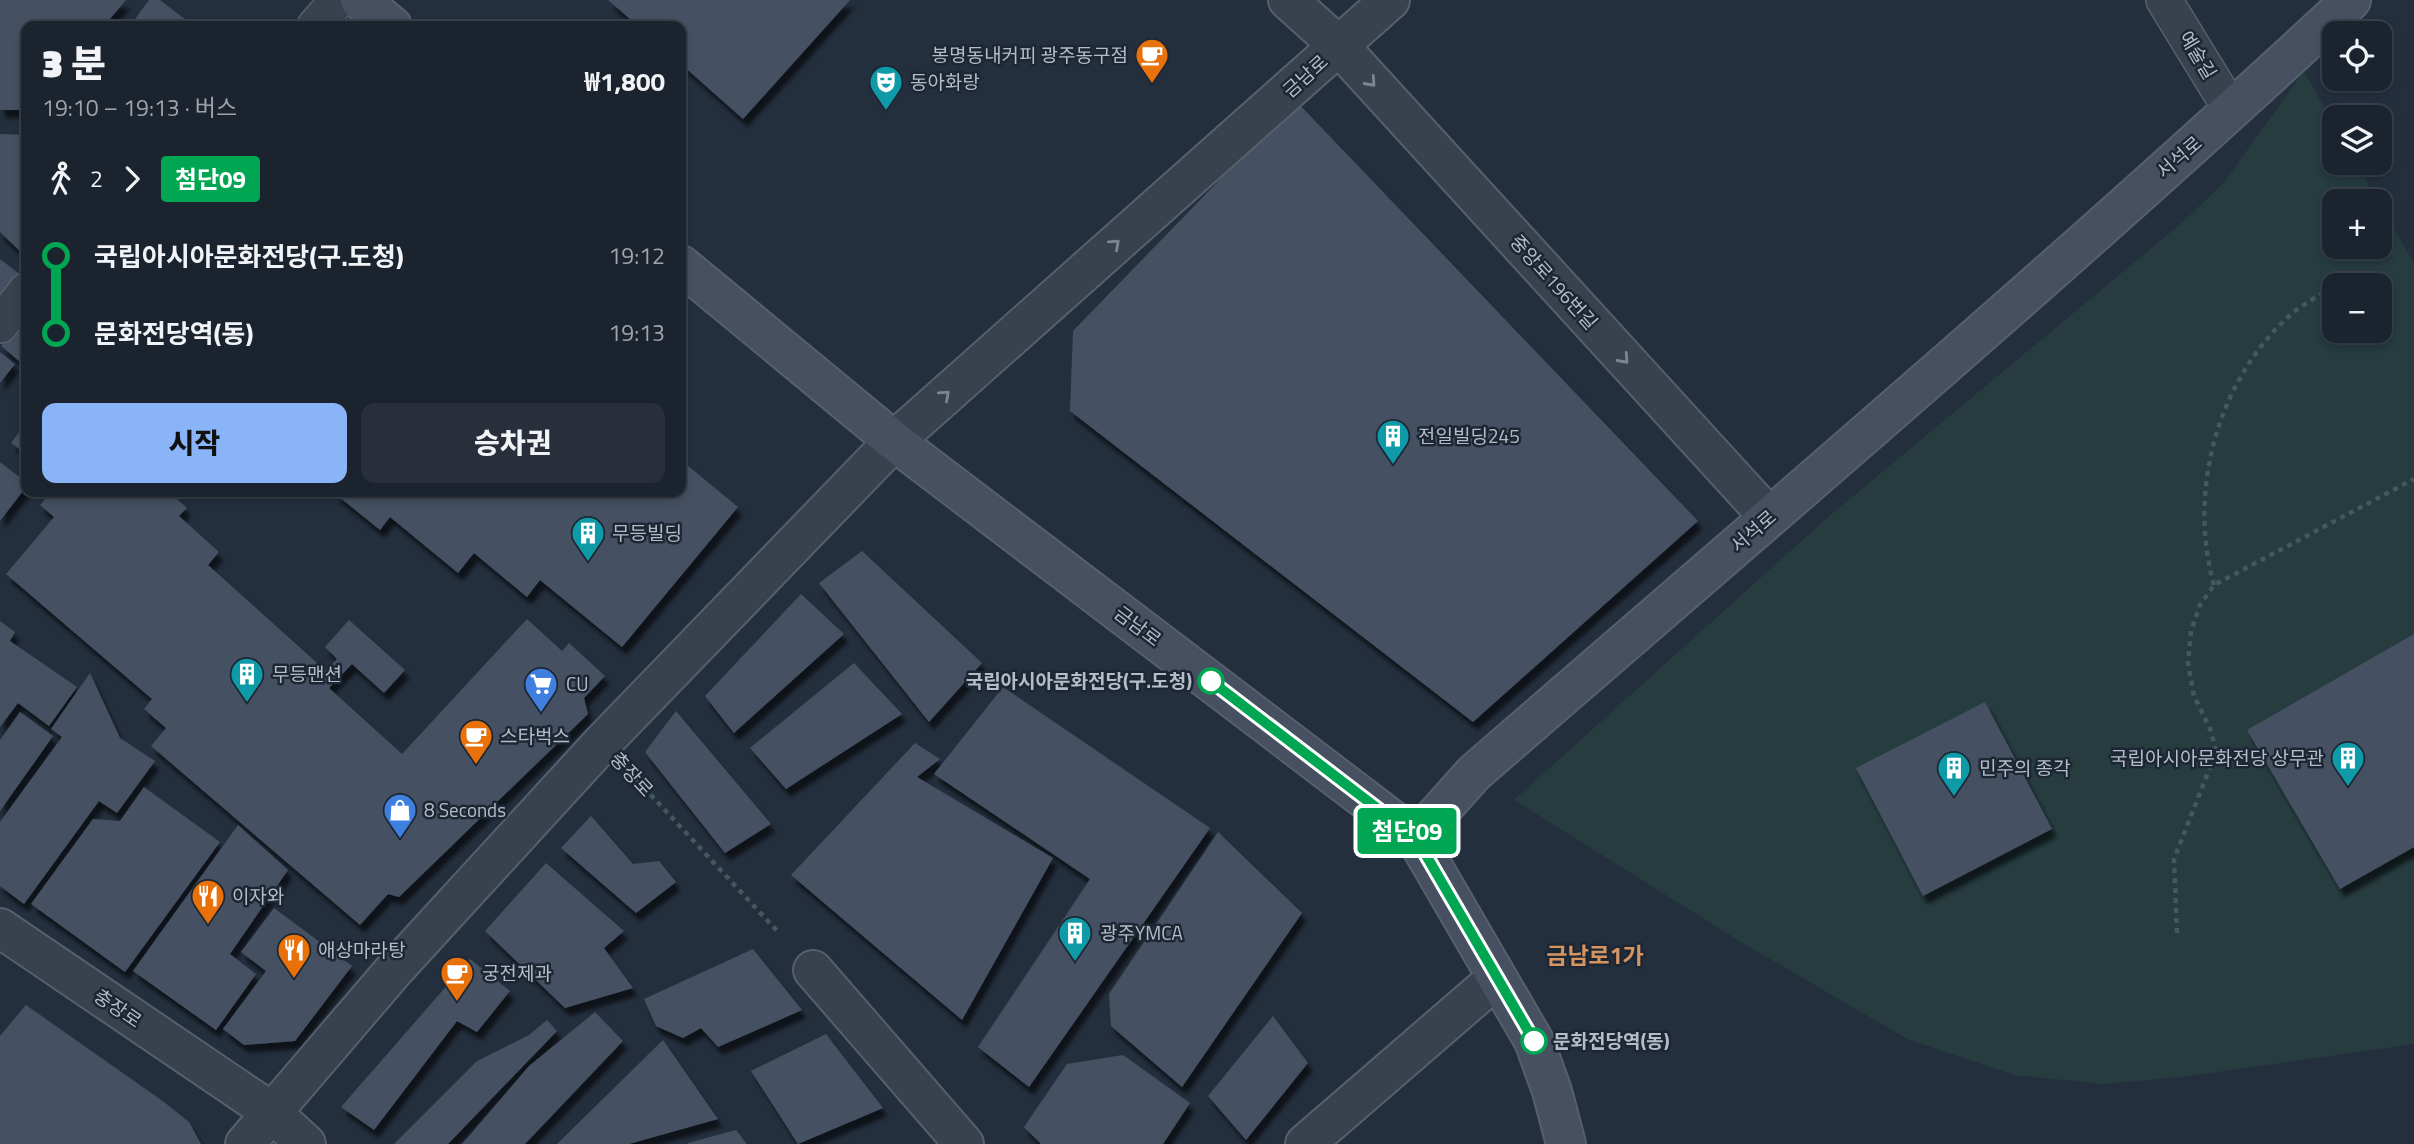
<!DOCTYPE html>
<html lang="ko">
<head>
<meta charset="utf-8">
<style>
	body { margin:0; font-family:"Titillium Web","Noto Sans KR",sans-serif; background:#282f3a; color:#f1f3f6; height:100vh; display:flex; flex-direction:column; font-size:26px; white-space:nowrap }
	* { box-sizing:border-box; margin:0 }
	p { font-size:23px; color:#a0a4aa }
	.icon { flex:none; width:38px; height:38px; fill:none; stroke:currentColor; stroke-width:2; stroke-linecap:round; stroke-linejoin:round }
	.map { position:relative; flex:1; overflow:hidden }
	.panel { position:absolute; left:21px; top:21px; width:665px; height:476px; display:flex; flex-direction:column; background:#1b232e; border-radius:14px; box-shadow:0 4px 10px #0003,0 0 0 2px #39404a }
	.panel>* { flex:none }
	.badge { padding:0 14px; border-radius:5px; font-size:24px; line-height:46px }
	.tools { position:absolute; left:2322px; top:21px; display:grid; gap:14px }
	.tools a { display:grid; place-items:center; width:70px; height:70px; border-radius:14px; background:#1b232e; box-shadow:0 4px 10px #0003,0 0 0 2px #39404a; font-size:35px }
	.map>.badge { position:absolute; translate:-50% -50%; box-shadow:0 0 0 4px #fff }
	.legs { display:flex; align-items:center; gap:10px; height:77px; padding:0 21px; font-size:23px }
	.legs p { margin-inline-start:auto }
	.headline { display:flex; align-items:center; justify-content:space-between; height:119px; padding:0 21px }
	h1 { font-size:38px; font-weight:800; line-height:52px }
	.button { display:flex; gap:14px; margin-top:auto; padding:14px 21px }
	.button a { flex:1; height:80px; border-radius:14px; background:#8ab4f8; color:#111; font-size:28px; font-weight:800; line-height:80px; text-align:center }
	.button a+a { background:#282f3a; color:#f1f3f6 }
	ul { padding:0 21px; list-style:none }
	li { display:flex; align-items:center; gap:24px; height:77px; font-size:26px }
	li i { display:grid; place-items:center; width:10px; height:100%; margin:0 9px; background:currentColor }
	li i::after { content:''; width:18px; height:18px; margin:-9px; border:5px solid; border-radius:50%; background:#1b232e }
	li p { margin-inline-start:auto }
	li:first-child i { background:linear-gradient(#0000 50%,currentColor 0) }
	li:last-child i { background:linear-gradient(currentColor 50%,#0000 0) }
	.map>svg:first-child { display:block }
</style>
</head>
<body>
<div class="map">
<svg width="2414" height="1144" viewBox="0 0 2414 1144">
	<defs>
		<filter id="shadow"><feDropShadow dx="4.5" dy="8" stdDeviation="2" flood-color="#0009"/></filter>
	</defs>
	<rect width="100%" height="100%" fill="#242f3e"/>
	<!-- green -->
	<path fill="#263c3f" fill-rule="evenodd" d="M2304 71 2334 125V163H2356L2378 201H2334V247H2380V204L2414 263V1044L2182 1077 2103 1084 2014 1075 1907 1039 1736 939 1514 800 1827 518 2184 221 2225 181ZM2334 285H2380V331H2334Z"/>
	<!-- building -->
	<path fill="#455162" filter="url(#shadow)" d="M0 0H126L104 26H26V110H0Z
		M149 0H160L194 26H130Z
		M608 0H850L743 119 681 64V26H638Z
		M1296 101 1698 521 1473 722 1070 411 1073 331Z
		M0 134 26 135V257L0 232Z
		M0 259 26 279 0 316Z
		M26 313V367L1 346Z
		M0 352 15 364 0 383Z
		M26 423V454L11 443Z
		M681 460 738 507 622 647 540 580 527 597 474 553 458 573 390 517 380 530 333 492H681Z
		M0 462 26 482V487L0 521Z
		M51 492H169L187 508 179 516 219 552 208 565 326 671 337 659 325 647 349 620 405 670 384 693 352 664 329 688 402 754 527 619 562 651 569 643 605 676 584 698 588 714 399 897 388 894 360 925 151 746 166 728 144 709 152 699 6 574 54 517 40 505Z
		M862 551 982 663 929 722 819 583Z
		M801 594 844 634 734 733 705 696Z
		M0 621 15 632 10 641 77 687 49 726 18 703 0 727Z
		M2414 634V847L2340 889 2247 730Z
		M854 663 902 714 786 789 750 748Z
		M90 673 120 738 155 761 117 813 99 801 24 904 0 886V822L62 737 51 729Z
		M1003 687 1210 828 1029 1087 978 1047 1090 879 934 774Z
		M1985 702 2052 829 1923 896 1856 768Z
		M676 711 771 824 725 853 645 752Z
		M20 712 53 736 0 811V740Z
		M915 743 940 759 917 777 1053 858 962 1020 791 875Z
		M144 787 220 842 125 972 31 904 93 819 120 821Z
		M591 816 633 864 659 861 676 882 636 913 561 848Z
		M238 825 288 870 230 954 256 974 216 1030 133 971Z
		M1218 832 1302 913 1182 1087 1111 1026 1109 994Z
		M546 863 624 931 604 948 633 988 565 1008 485 931Z
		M274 908 352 966 295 1041 244 1045 223 1029 266 971 241 952Z
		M753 949 802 1010 718 1047 701 1028 683 1038 656 1026 644 999Z
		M470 959 510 991 477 1032 457 1021 374 1130 341 1107Z
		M26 1005 164 1102 189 1122 201 1144H0V1036Z
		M595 1012 623 1041 525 1144H462L529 1066Z
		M1273 1016 1308 1063 1246 1140 1208 1096Z
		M547 1020 557 1031 448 1144H394L477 1061 529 1035Z
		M826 1034 883 1108 798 1144 751 1071Z
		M663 1040 718 1119 629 1144H557Z
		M1123 1055 1190 1103 1163 1144H1041L1024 1127 1067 1064Z
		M736 1130 747 1144H688V1143Z"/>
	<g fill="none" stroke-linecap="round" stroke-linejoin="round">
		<defs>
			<path id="lane" d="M2164 0 2232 111
				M315 26 338 0
				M0 325 26 291"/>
			<path id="street" d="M1288 0 1339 46 1769 517
				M0 928 270 1111 306 1144
				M813 970 964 1144
				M245 1144 394 970 603 742 894 441 1390 0
				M1305 1144 1497 978"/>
			<path id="secondary" d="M360 0 392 26
				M681 265 894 441 1416 838 1534 1041 1552 1091 1566 1144
				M1416 838 1474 773C1769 517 2066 265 2351 0"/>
		</defs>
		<!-- lane casing -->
		<use href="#lane" stroke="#565f6c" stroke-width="38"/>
		<!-- street casing -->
		<use href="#street" stroke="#565f6c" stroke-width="42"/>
		<!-- secondary casing -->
		<use href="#secondary" stroke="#565f6c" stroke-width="42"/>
		<!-- path -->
		<path stroke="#44595c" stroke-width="4.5" stroke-dasharray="5 5" stroke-linecap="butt" d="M2214 585C2188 493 2216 385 2286 319 2299 306 2319 296 2334 286
			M637 780 779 933
			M2177 933 2174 859 2216 752 2211 731 2194 696 2188 663 2191 631 2200 605 2214 585 2414 479"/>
		<!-- lane -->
		<use href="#lane" stroke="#38414e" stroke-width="35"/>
		<!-- street -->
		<use href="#street" stroke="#38414e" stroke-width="38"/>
		<!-- secondary -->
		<use href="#secondary" stroke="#465061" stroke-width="38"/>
	</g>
	<!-- one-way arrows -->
	<defs><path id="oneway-chevron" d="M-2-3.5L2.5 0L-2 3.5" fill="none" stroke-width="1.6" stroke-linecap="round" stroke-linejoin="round" transform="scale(1.75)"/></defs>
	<g stroke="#7c8592">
		<use href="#oneway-chevron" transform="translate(1371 82) rotate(48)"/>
		<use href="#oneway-chevron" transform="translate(1115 244) rotate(-42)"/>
		<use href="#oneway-chevron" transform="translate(1624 359) rotate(48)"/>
		<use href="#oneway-chevron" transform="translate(945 395) rotate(-42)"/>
	</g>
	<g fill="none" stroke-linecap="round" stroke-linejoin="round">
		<defs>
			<path id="line-1" d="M1211 681 1416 838 1534 1041"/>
		</defs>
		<!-- line-1 casing -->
		<use href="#line-1" stroke="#fff" stroke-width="16"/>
		<!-- line-1 -->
		<use href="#line-1" stroke="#00a651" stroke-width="10"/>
	</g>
	<!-- icons -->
	<defs>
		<symbol id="cafe-pin" viewBox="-11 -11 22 30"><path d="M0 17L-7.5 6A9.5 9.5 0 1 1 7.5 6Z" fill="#e8710a" stroke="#1d2633"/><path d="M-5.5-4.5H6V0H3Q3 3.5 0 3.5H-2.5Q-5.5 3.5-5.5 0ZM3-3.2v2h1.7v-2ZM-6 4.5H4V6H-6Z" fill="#fff"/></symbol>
		<symbol id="theatre-pin" viewBox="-11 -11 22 30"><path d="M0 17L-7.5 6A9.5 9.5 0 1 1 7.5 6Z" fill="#0f9aa8" stroke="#1d2633"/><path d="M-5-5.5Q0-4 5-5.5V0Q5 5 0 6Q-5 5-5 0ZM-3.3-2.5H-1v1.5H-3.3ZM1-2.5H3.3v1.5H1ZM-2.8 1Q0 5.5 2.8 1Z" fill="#fff"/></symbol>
		<symbol id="building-pin" viewBox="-11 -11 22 30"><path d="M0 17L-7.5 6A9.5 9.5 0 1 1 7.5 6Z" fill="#0f9aa8" stroke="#1d2633"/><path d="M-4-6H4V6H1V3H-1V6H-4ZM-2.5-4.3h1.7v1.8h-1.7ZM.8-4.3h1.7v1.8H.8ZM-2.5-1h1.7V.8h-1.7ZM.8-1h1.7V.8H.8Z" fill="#fff"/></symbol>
		<symbol id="supermarket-pin" viewBox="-11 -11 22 30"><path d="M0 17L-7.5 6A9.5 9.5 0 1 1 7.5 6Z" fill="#3f7fe0" stroke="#1d2633"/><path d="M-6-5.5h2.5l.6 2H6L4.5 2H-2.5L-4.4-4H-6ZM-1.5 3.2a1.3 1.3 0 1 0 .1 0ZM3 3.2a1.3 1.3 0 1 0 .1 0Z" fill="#fff"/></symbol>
		<symbol id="shop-pin" viewBox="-11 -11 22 30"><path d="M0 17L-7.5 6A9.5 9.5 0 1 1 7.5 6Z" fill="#3f7fe0" stroke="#1d2633"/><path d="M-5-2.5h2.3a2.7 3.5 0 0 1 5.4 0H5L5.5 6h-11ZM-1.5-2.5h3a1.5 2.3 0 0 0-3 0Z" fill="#fff"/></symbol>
		<symbol id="restaurant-pin" viewBox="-11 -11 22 30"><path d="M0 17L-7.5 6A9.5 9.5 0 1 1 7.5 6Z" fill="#e8710a" stroke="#1d2633"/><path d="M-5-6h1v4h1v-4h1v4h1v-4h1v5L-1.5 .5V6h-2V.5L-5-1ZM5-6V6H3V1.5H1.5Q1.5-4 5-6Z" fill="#fff"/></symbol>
	</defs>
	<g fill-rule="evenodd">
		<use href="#cafe-pin" x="1133" y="36" width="38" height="52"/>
		<use href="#theatre-pin" x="867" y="63" width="38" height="52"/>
		<use href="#building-pin" x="1374" y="417" width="38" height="52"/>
		<use href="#building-pin" x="569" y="514" width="38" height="52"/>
		<use href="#building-pin" x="228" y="655" width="38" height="52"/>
		<use href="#supermarket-pin" x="522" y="665" width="38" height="52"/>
		<use href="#cafe-pin" x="457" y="717" width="38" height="52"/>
		<use href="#building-pin" x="2329" y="739" width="38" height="52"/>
		<use href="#building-pin" x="1935" y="749" width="38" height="52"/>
		<use href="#shop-pin" x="381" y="791" width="38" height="52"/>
		<use href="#restaurant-pin" x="189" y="877" width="38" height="52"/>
		<use href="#building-pin" x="1056" y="914" width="38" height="52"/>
		<use href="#restaurant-pin" x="275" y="931" width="38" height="52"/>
		<use href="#cafe-pin" x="438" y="954" width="38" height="52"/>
	</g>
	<!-- markers -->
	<g fill="#fff" stroke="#00a651" stroke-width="3.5">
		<circle cx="1211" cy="681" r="12"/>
		<circle cx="1534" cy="1041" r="12"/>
	</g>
	<g text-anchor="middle" stroke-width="5" stroke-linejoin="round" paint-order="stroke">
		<!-- poi labels -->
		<g font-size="19" fill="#b4bcc9" stroke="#1d2633" text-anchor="start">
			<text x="1128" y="62" text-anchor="end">봉명동내커피 광주동구점</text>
			<text x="910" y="89">동아화랑</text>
			<text x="1418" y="443">전일빌딩245</text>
			<text x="612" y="540">무등빌딩</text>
			<text x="272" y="681">무등맨션</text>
			<text x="566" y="691">CU</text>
			<text x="500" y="743">스타벅스</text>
			<text x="2324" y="765" text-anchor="end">국립아시아문화전당 상무관</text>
			<text x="1979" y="775">민주의 종각</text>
			<text x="424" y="817">8 Seconds</text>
			<text x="232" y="903">이자와</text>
			<text x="1100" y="940">광주YMCA</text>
			<text x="318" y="957">애상마라탕</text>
			<text x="482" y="980">궁전제과</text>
		</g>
		<!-- street labels -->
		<g font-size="19" fill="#b4bcc9" stroke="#1d2633">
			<text transform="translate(2198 55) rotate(59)" y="7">예술길</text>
			<text transform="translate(1305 76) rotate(-42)" y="7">금남로</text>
			<text transform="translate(2179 157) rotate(-41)" y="7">서석로</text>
			<text transform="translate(1554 282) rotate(48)" y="7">중앙로196번길</text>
			<text transform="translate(1753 531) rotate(-41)" y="7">서석로</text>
			<text transform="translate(1138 626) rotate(37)" y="7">금남로</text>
			<text transform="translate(632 774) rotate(47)" y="7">충장로</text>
			<text transform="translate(118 1008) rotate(34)" y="7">충장로</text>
		</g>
		<!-- stop labels -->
		<g font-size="19" font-weight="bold" fill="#b4bcc9" stroke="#1d2633" text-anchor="end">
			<text x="1192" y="688">국립아시아문화전당(구.도청)</text>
			<text x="1553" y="1048" text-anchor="start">문화전당역(동)</text>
		</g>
		<!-- quarter labels -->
		<g font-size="23" font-weight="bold" fill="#d59563" stroke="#1d2633">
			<text x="1595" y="964">금남로1가</text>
		</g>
	</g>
</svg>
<div class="tools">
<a><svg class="icon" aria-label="locate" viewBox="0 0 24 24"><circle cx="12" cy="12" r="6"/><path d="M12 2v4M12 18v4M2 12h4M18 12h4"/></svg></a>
<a><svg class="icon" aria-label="layers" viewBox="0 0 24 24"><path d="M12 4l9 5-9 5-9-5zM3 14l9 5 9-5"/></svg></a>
<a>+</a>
<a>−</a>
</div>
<b class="badge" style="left:1407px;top:831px;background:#00a651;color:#fff">첨단09</b>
<section class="panel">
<div class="headline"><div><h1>3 분</h1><p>19:10 – 19:13 · 버스</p></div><b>₩1,800</b></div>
<div class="legs"><svg class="icon" aria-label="walk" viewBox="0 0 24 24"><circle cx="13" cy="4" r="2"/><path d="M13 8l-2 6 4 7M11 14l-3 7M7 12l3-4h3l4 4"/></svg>2<svg class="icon" aria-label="forward" viewBox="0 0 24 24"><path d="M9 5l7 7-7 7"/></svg><b class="badge" style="background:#00a651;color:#fff">첨단09</b></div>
<ul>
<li><i style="color:#00a651"></i><b>국립아시아문화전당(구.도청)</b><p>19:12</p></li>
<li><i style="color:#00a651"></i><b>문화전당역(동)</b><p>19:13</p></li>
</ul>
<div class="button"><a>시작</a><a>승차권</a></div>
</section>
</div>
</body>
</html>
